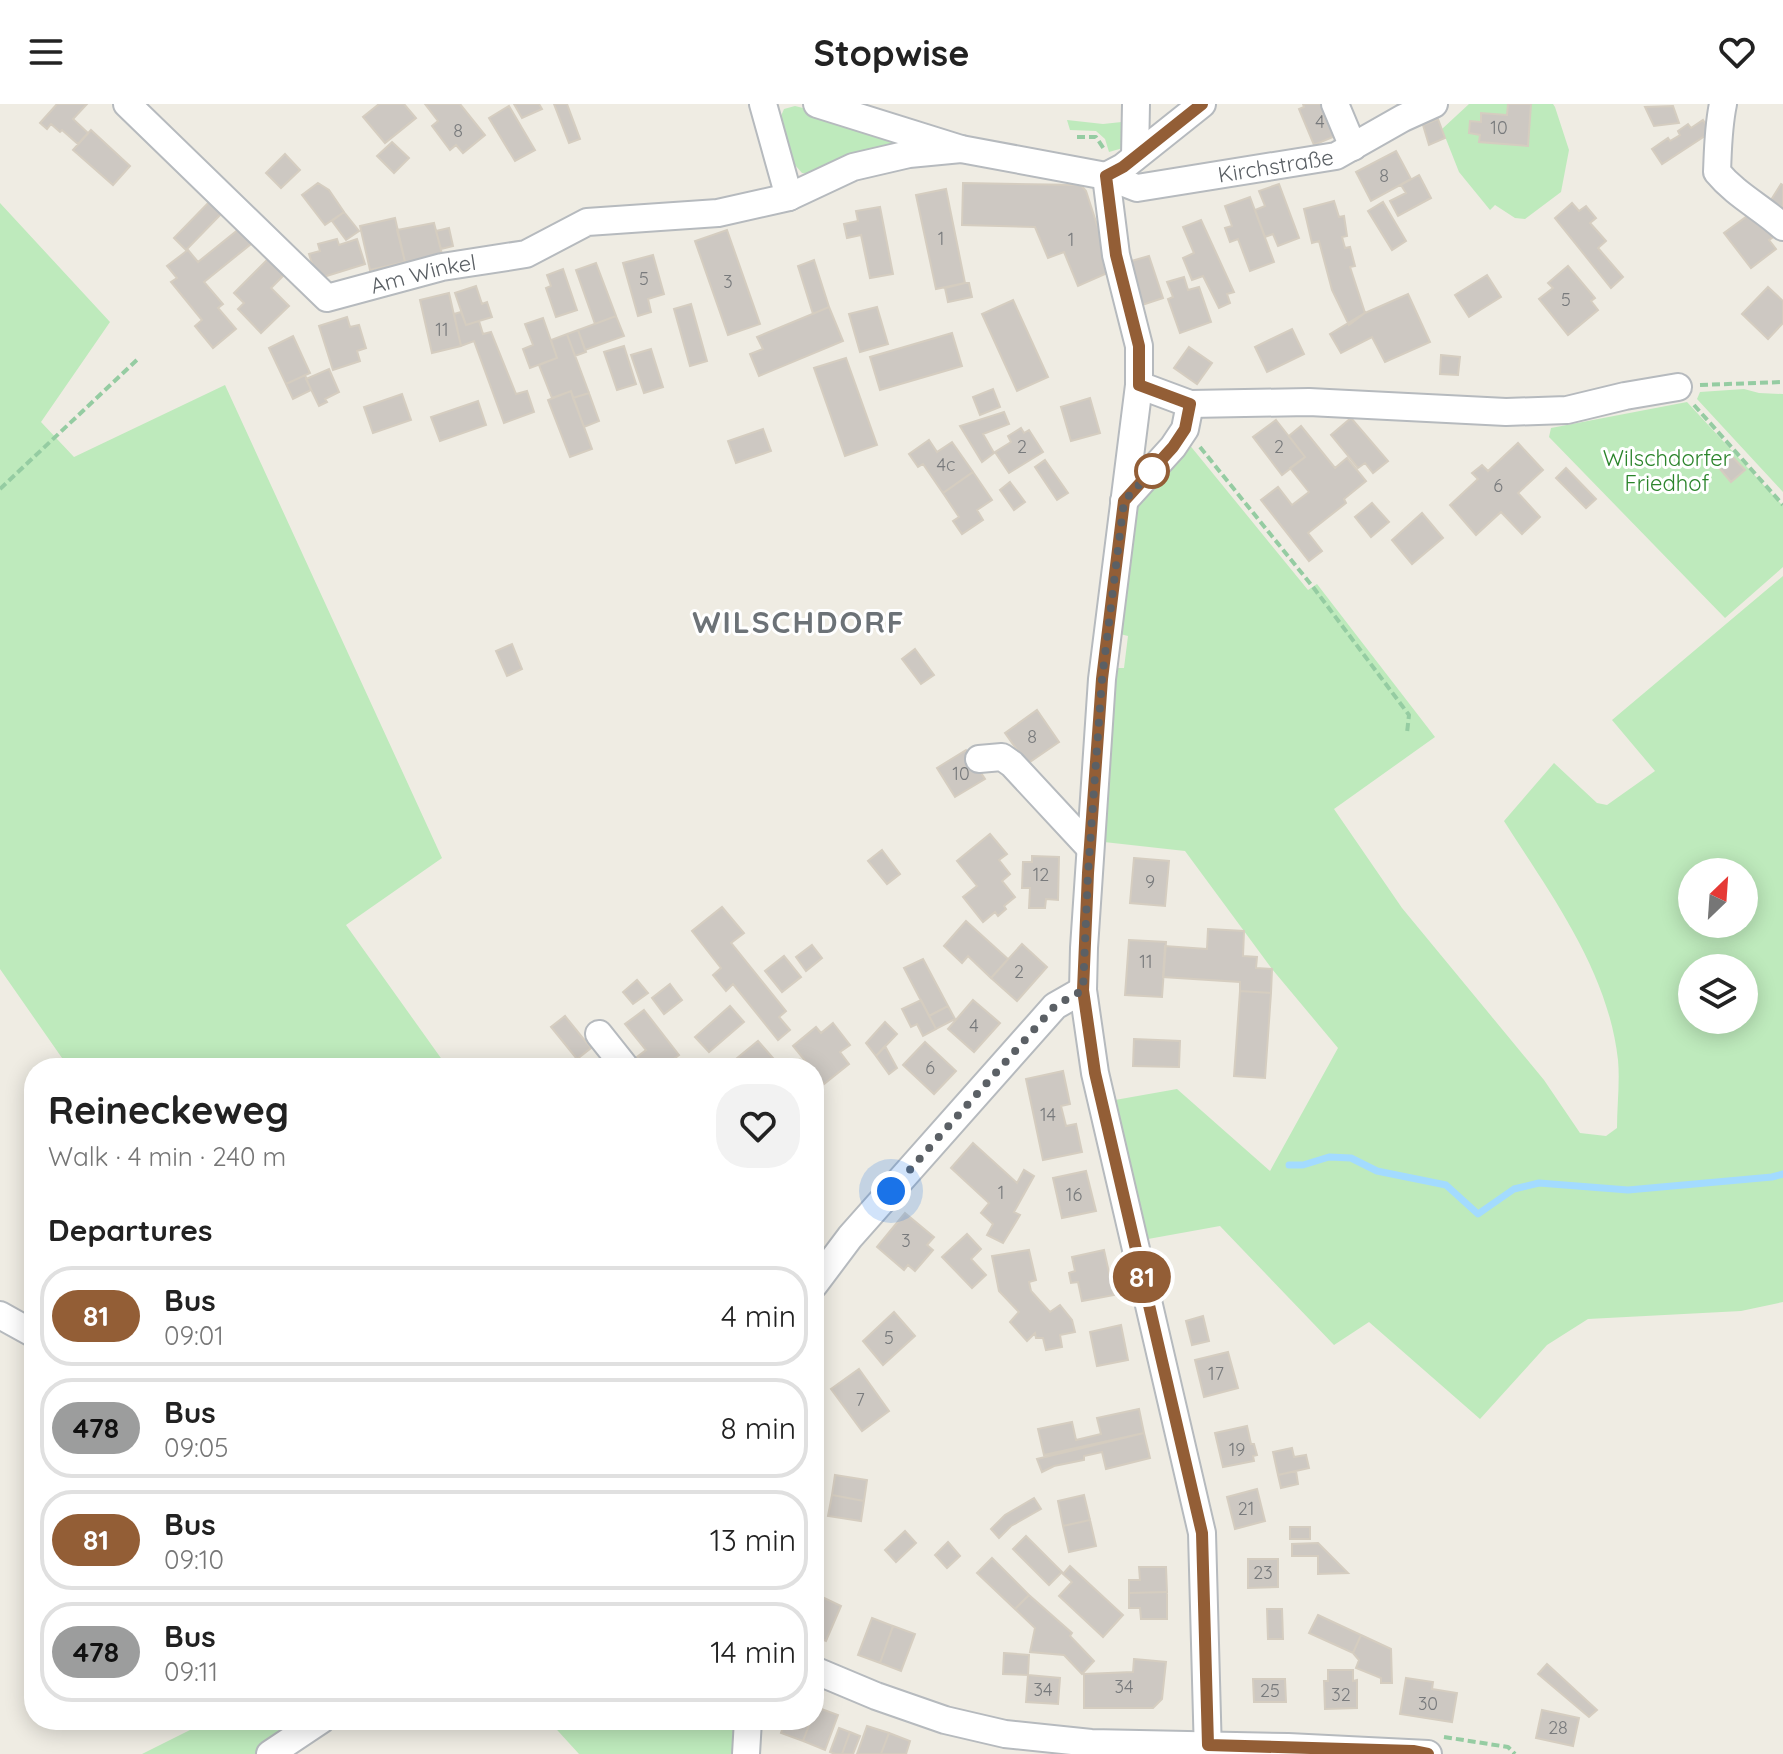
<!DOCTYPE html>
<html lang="en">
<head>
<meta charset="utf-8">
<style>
	body { margin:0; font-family:Quicksand,sans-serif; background:#f2f2f2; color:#222; height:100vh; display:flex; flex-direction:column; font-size:30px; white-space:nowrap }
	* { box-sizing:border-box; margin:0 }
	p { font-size:26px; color:#767676 }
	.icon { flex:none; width:44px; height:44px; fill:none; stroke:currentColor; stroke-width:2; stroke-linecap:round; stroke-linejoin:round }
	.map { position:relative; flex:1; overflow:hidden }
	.drawer { position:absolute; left:24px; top:954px; width:800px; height:672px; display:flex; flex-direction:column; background:#fff; border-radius:32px; box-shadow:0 4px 20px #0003 }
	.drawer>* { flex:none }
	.badge { padding:0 16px; border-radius:26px; font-size:28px; line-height:52px }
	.needle { width:52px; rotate:25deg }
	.buttons { position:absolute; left:1678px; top:754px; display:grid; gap:16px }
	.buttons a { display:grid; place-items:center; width:80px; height:80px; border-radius:50%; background:#fff; box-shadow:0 4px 20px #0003; font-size:40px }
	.you { position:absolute; width:40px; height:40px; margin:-20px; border:6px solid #fff; border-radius:50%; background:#1a73e8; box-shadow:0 0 0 12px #1a73e833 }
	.map>.badge { position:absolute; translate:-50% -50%; box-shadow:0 0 0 4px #fff }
	h2 { padding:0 24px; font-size:30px; line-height:72px }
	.round { display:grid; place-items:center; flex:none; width:84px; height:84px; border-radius:32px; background:#f2f2f2 }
	.headline { display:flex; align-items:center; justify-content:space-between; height:136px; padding:0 24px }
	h1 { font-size:38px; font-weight:700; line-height:60px }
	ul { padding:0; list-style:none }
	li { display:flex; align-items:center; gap:24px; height:100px; margin:0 16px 12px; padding:0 8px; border:4px solid #e0e0e0; border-radius:32px }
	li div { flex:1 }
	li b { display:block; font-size:30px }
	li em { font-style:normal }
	li .badge { min-width:88px; font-weight:700; text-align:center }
	header { display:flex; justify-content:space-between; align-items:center; height:104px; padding:0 24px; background:#fff; font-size:36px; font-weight:700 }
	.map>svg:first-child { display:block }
</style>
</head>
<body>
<header><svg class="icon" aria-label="menu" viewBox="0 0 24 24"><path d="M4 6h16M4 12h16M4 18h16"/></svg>Stopwise<svg class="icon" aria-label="heart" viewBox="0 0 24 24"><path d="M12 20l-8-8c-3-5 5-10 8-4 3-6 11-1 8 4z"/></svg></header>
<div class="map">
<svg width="1783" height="1650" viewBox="0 0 1783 1650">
	<rect width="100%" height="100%" fill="#efece3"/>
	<!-- green -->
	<path fill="#beeabc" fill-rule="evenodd" d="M1469 0H1553L1555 3 1569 46 1561 88 1525 115 1515 114 1495 101 1490 106 1459 68 1442 25Z
		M795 2 815 7 897 38 898 43 810 70 802 69 795 61 781 12 784 5Z
		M1067 16 1103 20 1131 17 1123 44 1109 48 1105 35 1096 27 1070 26Z
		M0 99 110 218 41 318 74 353 225 281 442 754 346 821 448 964H69L0 865Z
		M1744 285 1759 289 1783 290V388L1697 295 1700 288Z
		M1687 298 1783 402V463L1725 514 1549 333 1551 324Z
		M1188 339 1308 486 1317 480 1435 633 1334 705 1402 804 1544 976 1580 1029 1606 1032 1617 1024C1617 1002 1620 978 1618 956 1608 866 1551 791 1504 717L1554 659 1597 699 1607 701 1655 667 1612 616 1783 472V1198L1741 1207 1588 1215 1547 1241 1480 1315 1369 1218 1334 1241 1220 1122 1148 1135 1115 996 1177 985 1270 1067 1338 944 1272 865 1185 747 1104 738 1117 564H1124L1128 532 1120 530 1130 402ZM1692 768H1744V820H1692ZM1692 864H1744V916H1692Z
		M210 1616H339L291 1650H142Z
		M548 1616H736L734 1650H579Z"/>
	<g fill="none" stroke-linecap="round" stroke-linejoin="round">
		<!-- stream -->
		<path stroke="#a3dbff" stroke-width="7" d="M1289 1061H1303L1329 1053 1351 1054 1377 1067 1446 1081 1478 1110 1514 1085 1539 1079 1628 1086 1772 1073 1783 1070"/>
	</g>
	<!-- building -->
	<path fill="#cdc8c2" stroke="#d5cdc0" stroke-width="2" d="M57 0H87L73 15 88 29 78 40 62 26 60 28 51 20 47 25 40 19Z
		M379 0H404L416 14 385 39 363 13Z
		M425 0H460L485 31 463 49 456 41 450 46 432 22 438 17Z
		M514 0H539L542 5 522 14Z
		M554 0H567L580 35 569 39Z
		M1303 0H1328L1340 30 1314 41 1299 5 1304 3Z
		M1508 0H1531L1528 42 1479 38 1480 31 1469 29 1470 17 1481 18V9L1507 11Z
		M509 2 535 46 515 57 489 14Z
		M1673 2 1679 19 1654 22 1645 3Z
		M1438 15 1445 34 1429 41 1423 21Z
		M1703 16 1711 28 1662 60 1652 45 1668 34 1670 37 1680 31 1678 27 1688 20 1691 24Z
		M91 26 130 62 113 81 73 46Z
		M392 38 409 54 394 69 377 52Z
		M1396 47 1411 75 1371 97 1356 68Z
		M285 50 300 66 281 84 266 69Z
		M1419 71 1431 94 1398 112 1390 97 1406 89 1401 81Z
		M318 79 329 86 344 108 325 121 302 91Z
		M963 79 1081 81 1086 87 1112 167 1078 182 1064 148 1048 154 1035 123 962 121Z
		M1279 80 1299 134 1278 142 1273 130 1265 133 1255 106 1265 102 1259 87Z
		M1781 80 1783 81V104L1771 96Z
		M946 85 965 179 936 185 916 91Z
		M1250 93 1274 158 1250 167 1238 135 1230 138 1225 124 1232 122 1225 102Z
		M1334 97 1339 113 1344 112 1347 132 1342 133 1345 144 1350 143 1355 162 1350 163 1365 209 1349 221 1332 186 1319 137 1312 139 1304 105Z
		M209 98 222 109 186 146 174 134Z
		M1383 98 1406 137 1392 146 1368 107Z
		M1572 99 1579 107 1586 102 1596 114 1590 119 1606 137 1598 144 1623 173 1611 184 1555 114Z
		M880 103 893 170 870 174 861 131 847 134 844 120 858 117 856 107Z
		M344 108 359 127 346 136 332 117Z
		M1750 110 1758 121 1763 117 1775 132 1769 136 1776 145 1751 164 1724 129Z
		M395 114 405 158 370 166 360 122Z
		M1201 116 1234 188 1227 190 1230 199 1219 204 1203 172 1192 176 1183 154 1194 149 1183 123Z
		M434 119 442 150 405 158 397 126Z
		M449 124 453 142 441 145 436 127Z
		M239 125 251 140 204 178 223 200 218 204 236 225 213 244 195 222 202 216 171 178 177 174 167 162 188 146 198 158Z
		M727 126 760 220 728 231 695 137Z
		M337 135 339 141 357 135 365 160 317 175 309 150 320 147 318 140Z
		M653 151 664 190 648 195 651 208 638 212 623 159Z
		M1149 152 1163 194 1142 201 1128 158Z
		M269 154 285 170 271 184 289 202 261 229 238 205 244 199 234 189Z
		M814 156 829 203 813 210 798 162Z
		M596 159 616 212 595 220 576 166Z
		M1568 162 1595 194 1591 197 1598 206 1568 231 1539 195 1553 184 1548 179Z
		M563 165 577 206 556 213 546 184 551 182 547 171Z
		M1487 171 1501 193 1469 213 1455 191Z
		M1184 173 1188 186 1199 183 1211 218 1180 229 1168 195 1173 193 1167 178Z
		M965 179H969L972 193 948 198 945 184Z
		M476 182 482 200 487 198 492 213 466 221 455 189Z
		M1768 183 1783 197V219L1768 235 1742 210Z
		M449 189 461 242 432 249 420 196Z
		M1408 190 1430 238 1385 258 1372 233 1341 249 1330 230 1365 209Z
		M1013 196 1048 273 1017 287 982 210Z
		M691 200 707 257 690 262 674 205Z
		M829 203 843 237 759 272 750 250 763 245 757 233Z
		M877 203 888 240 860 248 849 210Z
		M461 208 466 221 479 217 483 230 491 228 516 290 527 287 534 308 504 319 474 237 461 242 454 210Z
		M616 212 624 232 585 246 578 226Z
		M347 213 350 223 359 221 366 244 357 247 360 257 333 266 319 222Z
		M543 214 557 254 530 264 523 245 533 241 525 220Z
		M1292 225 1304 250 1267 268 1255 243Z
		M578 226 586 248 575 252 567 230Z
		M952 229 962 262 880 286 870 253Z
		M567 230 589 289 573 294 571 287 552 294 539 261 557 254 551 236Z
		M293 232 310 269 286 280 269 244Z
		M624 242 636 280 617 286 604 248Z
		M1189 243 1212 259 1197 280 1174 264Z
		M651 245 663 283 644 289 631 251Z
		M1441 251 1460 253 1458 271 1440 270Z
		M846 254 877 341 845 352 814 264Z
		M329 265 339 288 325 295 327 298 319 302 306 275Z
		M305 271 311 286 293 295 286 280Z
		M993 285 1000 303 980 311 973 293Z
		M571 287 592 345 570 353 548 296Z
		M589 289 599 317 584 323 573 294Z
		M402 290 411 316 373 329 364 303Z
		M1090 294 1100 329 1071 337 1061 303Z
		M478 297 486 321 440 337 431 313Z
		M1004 308 1009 320 983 330 994 349 982 358 960 322Z
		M1351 314 1388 357 1373 369 1365 359 1358 364 1331 331Z
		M1276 316 1305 353 1282 371 1253 333Z
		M1301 322 1335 364 1347 354 1366 377 1344 395 1346 399 1308 429 1322 447 1309 457 1261 396 1278 383 1292 401 1309 388 1290 364 1305 353 1289 332Z
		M1021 324 1024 329 1029 326 1043 348 1009 369 995 348 1011 338 1008 332Z
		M763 325 771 347 736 359 728 337Z
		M929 336 937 348 952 338 973 368 943 389 923 360 918 363 909 350Z
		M1518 339 1543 366 1518 389 1540 413 1522 430 1501 408 1476 431 1450 401 1478 375 1472 369 1482 361 1488 367Z
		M1728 348 1745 366 1731 378 1715 359Z
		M1045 356 1068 389 1057 396 1035 363Z
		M1566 364 1596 395 1586 404 1556 374Z
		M973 368 992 396 977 406 983 416 962 430 953 417 959 413 943 389Z
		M1010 378 1025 398 1014 406 1000 386Z
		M1372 399 1389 418 1371 433 1355 413Z
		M1422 409 1443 434 1412 460 1392 436Z
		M512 540 522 565 507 572 496 547Z
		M915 545 934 571 921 580 902 555Z
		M1037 606 1059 638 1027 660 1005 629Z
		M966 646 985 675 955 693 937 664Z
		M990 730 1007 750 999 756 1010 770 1002 777 1015 793 1004 802 1006 805 998 812 995 808 983 818 963 793 977 782 957 757Z
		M882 746 900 770 887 780 868 757Z
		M1032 752 1059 753 1058 796 1046 795 1045 804H1029L1030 784H1022L1023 758H1032Z
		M1134 754 1169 757 1165 802 1130 799Z
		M722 803 744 829 731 839 786 907 779 913 790 926 778 936 733 880 726 887 713 871 721 864 692 827Z
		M966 817 1008 855 991 874 968 852 962 859 944 842Z
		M1208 825 1244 827 1243 852 1257 853 1256 864 1272 865 1271 889 1240 887V878L1163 873 1165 842 1207 845Z
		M1129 836 1166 838 1162 893 1125 891Z
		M1022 840 1047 863 1017 897 991 874Z
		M812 841 822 854 806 867 796 853Z
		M784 852 801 873 782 888 765 867Z
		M923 855 948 902 929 912 904 864Z
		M637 876 648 889 633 900 623 888Z
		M670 880 682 896 664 910 652 894Z
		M1240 887 1271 889 1265 974 1234 972Z
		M921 896 936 925 923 932 917 920 911 923 902 905Z
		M973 896 1000 919 974 948 948 925Z
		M730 902 744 918 709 948 695 933Z
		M948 902 955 915 936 925 929 912Z
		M644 906 679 951 662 964H646L637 953 646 946 625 920Z
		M565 912 591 944 577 955 551 923Z
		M885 918 897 930 876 952 866 939Z
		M833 919 850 941 840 948 849 960 824 980 814 968V964H811L793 942 816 923 821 929Z
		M1134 935 1180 937 1179 963 1133 962Z
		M758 937 773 954 767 958 772 964H725Z
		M925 938 956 967 934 990 903 961Z
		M885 942 897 964 889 970 876 952Z
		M1063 967 1070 1000 1061 1002 1066 1022 1076 1020 1082 1048 1043 1056 1026 975Z
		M973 1039 1017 1079 1024 1066 1034 1072 1014 1108 1020 1111 1003 1139 987 1131 993 1120 981 1109 989 1099 951 1064Z
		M1086 1067 1096 1107 1062 1114 1053 1074Z
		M905 1109 934 1133 927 1141 933 1146 915 1167 908 1161 904 1166 877 1143Z
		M967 1130 981 1145 971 1155 986 1171 972 1184 942 1153Z
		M1029 1146 1036 1176 1029 1178 1031 1187 1050 1208 1060 1201 1072 1216 1075 1228 1060 1231 1062 1243 1046 1246 1043 1234H1036L1035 1229 1027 1237 1010 1218 1019 1208 999 1187 992 1152Z
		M1104 1146 1114 1191 1082 1197 1078 1178 1071 1179 1069 1169 1075 1167 1072 1153Z
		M894 1208 915 1232 883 1261 863 1237Z
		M1203 1212 1209 1237 1192 1241 1186 1217Z
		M1121 1221 1128 1256 1097 1262 1090 1228Z
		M1228 1248 1238 1284 1204 1293 1195 1256Z
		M859 1265 889 1307 862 1327 831 1285Z
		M1139 1305 1144 1329 1044 1351 1038 1325 1072 1318 1076 1336 1101 1330 1097 1314Z
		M1247 1322 1251 1340H1254L1257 1351 1253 1352 1254 1357 1223 1363 1215 1329Z
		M1144 1329 1150 1354 1106 1365 1102 1348 1084 1352V1356L1054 1362 1042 1368 1037 1355Z
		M1292 1344 1294 1353 1306 1351 1309 1364 1278 1371 1273 1348Z
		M1296 1367 1298 1380 1281 1384 1278 1371Z
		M835 1371 867 1376 864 1397 832 1391Z
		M1257 1385 1265 1417 1235 1425 1227 1393Z
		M832 1391 864 1397 861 1417 828 1412Z
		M1084 1391 1090 1416 1063 1422 1058 1397Z
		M1034 1394 1041 1405 1011 1422 999 1434 991 1425 1005 1411Z
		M1090 1416 1096 1442 1069 1448 1063 1422Z
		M1290 1423H1310V1435H1290Z
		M905 1427 916 1439 896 1458 885 1446Z
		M1026 1432 1062 1468 1049 1481 1013 1445Z
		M948 1438 960 1452 947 1464 935 1451Z
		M1318 1439 1348 1469 1318 1470V1452H1292V1440Z
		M992 1454 1029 1491 1015 1505 977 1469Z
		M1248 1455H1278V1483L1248 1484Z
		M1070 1462 1123 1511 1103 1533 1059 1492 1072 1478 1063 1470Z
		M1139 1463H1166L1167 1488 1129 1489V1476H1140Z
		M1167 1488V1515H1141L1140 1504H1129V1489Z
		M1029 1491 1072 1529 1070 1532 1094 1557 1082 1570 1064 1551 1030 1548 1035 1524 1015 1505Z
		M820 1492 841 1502 826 1537 814 1532V1505Z
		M1267 1505H1282L1283 1535H1268Z
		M1318 1511 1361 1531 1353 1549 1309 1529Z
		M872 1514 893 1522 880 1559 858 1551Z
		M893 1522 915 1530 901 1567 880 1559Z
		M1361 1531 1391 1545 1392 1579H1381V1574L1356 1564 1359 1556 1353 1549Z
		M1004 1549 1029 1551 1028 1571 1003 1570Z
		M1134 1555 1166 1558 1162 1595 1153 1604H1084V1570L1133 1568Z
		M1547 1560 1597 1606 1589 1613 1538 1570Z
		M1328 1566H1353V1577L1357 1576V1604L1325 1605 1324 1577H1328Z
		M1028 1571 1060 1574 1058 1600 1026 1598Z
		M1406 1574 1433 1578 1432 1585 1457 1589 1452 1618 1400 1610Z
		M1253 1575H1285L1286 1598H1254Z
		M816 1603 838 1611 825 1646 803 1637 811 1616H814Z
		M1542 1606 1579 1614 1573 1642 1536 1634Z
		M786 1616H811L803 1637 781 1629Z
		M867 1622 889 1629 881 1650H857Z
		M839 1624 850 1628 842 1650H835L830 1648Z
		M850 1628 860 1632 853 1650H842Z
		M889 1629 910 1637 906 1650H881Z"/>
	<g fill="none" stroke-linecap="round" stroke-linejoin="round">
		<defs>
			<g id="minor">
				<path id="s1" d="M127 0 327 194 442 163 526 150 587 118 718 109 789 93 853 63 909 50 961 45"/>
				<path d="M763 0 789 93"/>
				<path id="s2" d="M817 0 961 45 1106 72 1137 84 1336 52 1403 14 1434 0"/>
				<path d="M1335 0 1353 43"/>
				<path d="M1723 0C1718 24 1718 45 1717 68 1736 91 1761 103 1783 123"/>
				<path d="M1135 53 1136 0"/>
				<path d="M1106 72 1116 151 1139 242V281L1102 575 1084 844 1083 886 1095 969 1202 1429 1208 1650"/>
				<path d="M1106 72 1123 63 1202 0"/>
				<path d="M1139 281 1190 300 1309 298 1506 308 1567 306 1625 292 1678 283"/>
				<path d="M1124 397 1173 343 1185 325 1190 300"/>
				<path d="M979 655 1002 653 1012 660 1090 744"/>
				<path d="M599 930 626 964"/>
				<path d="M814 1181 850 1133 1055 902 1083 886"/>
				<path d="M0 1211 34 1230"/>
				<path d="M814 1566 876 1592 945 1616 1005 1630 1091 1639 1288 1643 1428 1650"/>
				<path d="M270 1650 321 1616"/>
				<path d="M746 1650 748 1616"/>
			</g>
		</defs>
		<!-- minor casing -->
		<use href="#minor" stroke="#b6babe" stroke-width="30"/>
		<!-- path -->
		<path stroke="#95cca2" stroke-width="4" stroke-dasharray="8 4" stroke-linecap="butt" d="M1077 33H1096L1104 45
			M1700 281 1783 278
			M1694 301 1783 401
			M1200 343 1313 483 1409 611 1407 629
			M0 385 139 254
			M1444 1633 1508 1643 1515 1650"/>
		<!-- minor -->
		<use href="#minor" stroke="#fff" stroke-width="26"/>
	</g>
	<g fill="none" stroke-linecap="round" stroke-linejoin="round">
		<defs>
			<path id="line" d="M1202 0 1123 63 1106 72 1116 151 1139 242V281L1190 300 1185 325 1173 343 1124 397 1102 575 1088 769 1083 886 1095 969 1202 1429 1208 1641 1413 1647 1428 1650"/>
		</defs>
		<!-- line casing -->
		<use href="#line" stroke="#fff" stroke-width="18"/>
		<!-- line -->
		<use href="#line" stroke="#935e36" stroke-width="12"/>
		<!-- walk -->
		<path stroke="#5b6065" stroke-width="8" stroke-dasharray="0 14.4" d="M891 1087 1055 902 1083 886 1088 769 1102 575 1124 397 1152 367"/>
	</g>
	<!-- markers -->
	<circle fill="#fff" stroke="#935e36" stroke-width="4" cx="1152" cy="367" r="16"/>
	<g text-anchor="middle" stroke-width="6" stroke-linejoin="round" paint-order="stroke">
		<!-- number labels -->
		<g font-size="18" fill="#787a7c">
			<text x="1320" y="24">4</text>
			<text x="1499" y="30">10</text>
			<text x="458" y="33">8</text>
			<text x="1384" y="78">8</text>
			<text x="941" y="141">1</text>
			<text x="1071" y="142">1</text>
			<text x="644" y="181">5</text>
			<text x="728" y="184">3</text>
			<text x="1566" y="202">5</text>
			<text x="442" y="232">11</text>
			<text x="1022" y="349">2</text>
			<text x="1279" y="349">2</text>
			<text x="946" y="367">4c</text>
			<text x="1498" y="388">6</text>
			<text x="1032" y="639">8</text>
			<text x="961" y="676">10</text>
			<text x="1041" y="777">12</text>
			<text x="1150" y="784">9</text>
			<text x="1146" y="864">11</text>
			<text x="1019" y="874">2</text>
			<text x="974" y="928">4</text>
			<text x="930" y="970">6</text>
			<text x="1048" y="1017">14</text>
			<text x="1001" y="1095">1</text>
			<text x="1074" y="1097">16</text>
			<text x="906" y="1143">3</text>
			<text x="889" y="1240">5</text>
			<text x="1216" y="1276">17</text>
			<text x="860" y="1302">7</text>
			<text x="1237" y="1352">19</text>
			<text x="1246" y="1411">21</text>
			<text x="1263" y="1475">23</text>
			<text x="1124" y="1589">34</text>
			<text x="1043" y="1592">34</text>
			<text x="1270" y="1593">25</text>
			<text x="1341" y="1597">32</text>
			<text x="1428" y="1606">30</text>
			<text x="1558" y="1630">28</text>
		</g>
		<!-- street labels -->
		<g font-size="22" fill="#5b6065" stroke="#fff">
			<text dy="8" stroke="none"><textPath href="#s2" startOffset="472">Kirchstraße</textPath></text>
			<text dy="8" stroke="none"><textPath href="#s1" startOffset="378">Am Winkel</textPath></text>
		</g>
		<!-- park labels -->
		<g font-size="22" fill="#2b842b" stroke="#fff">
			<text x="1667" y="362">Wilschdorfer<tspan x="1667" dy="25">Friedhof</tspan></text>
		</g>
		<!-- district labels -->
		<g font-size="30" font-weight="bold" letter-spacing="2" fill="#6c7277" stroke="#fff">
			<text x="799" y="529">WILSCHDORF</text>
		</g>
	</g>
</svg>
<div class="buttons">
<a><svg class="needle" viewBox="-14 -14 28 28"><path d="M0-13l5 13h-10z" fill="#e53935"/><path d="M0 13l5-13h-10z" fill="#767676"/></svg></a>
<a><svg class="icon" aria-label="layers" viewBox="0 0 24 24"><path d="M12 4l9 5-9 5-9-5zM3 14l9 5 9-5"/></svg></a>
</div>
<div class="you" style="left:891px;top:1087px"></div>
<b class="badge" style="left:1142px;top:1173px;background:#935e36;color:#fff">81</b>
<section class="drawer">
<div class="headline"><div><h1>Reineckeweg</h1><p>Walk · 4 min · 240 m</p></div><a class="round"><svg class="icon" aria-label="heart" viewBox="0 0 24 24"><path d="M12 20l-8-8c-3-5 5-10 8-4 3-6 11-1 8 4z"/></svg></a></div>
<h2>Departures</h2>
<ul>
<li><span class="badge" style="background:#935e36;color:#fff">81</span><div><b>Bus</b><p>09:01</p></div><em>4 min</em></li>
<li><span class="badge" style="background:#9c9d9d;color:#111">478</span><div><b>Bus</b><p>09:05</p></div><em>8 min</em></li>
<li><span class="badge" style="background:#935e36;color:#fff">81</span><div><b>Bus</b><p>09:10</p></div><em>13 min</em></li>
<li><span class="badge" style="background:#9c9d9d;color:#111">478</span><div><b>Bus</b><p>09:11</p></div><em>14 min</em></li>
</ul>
</section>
</div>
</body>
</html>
